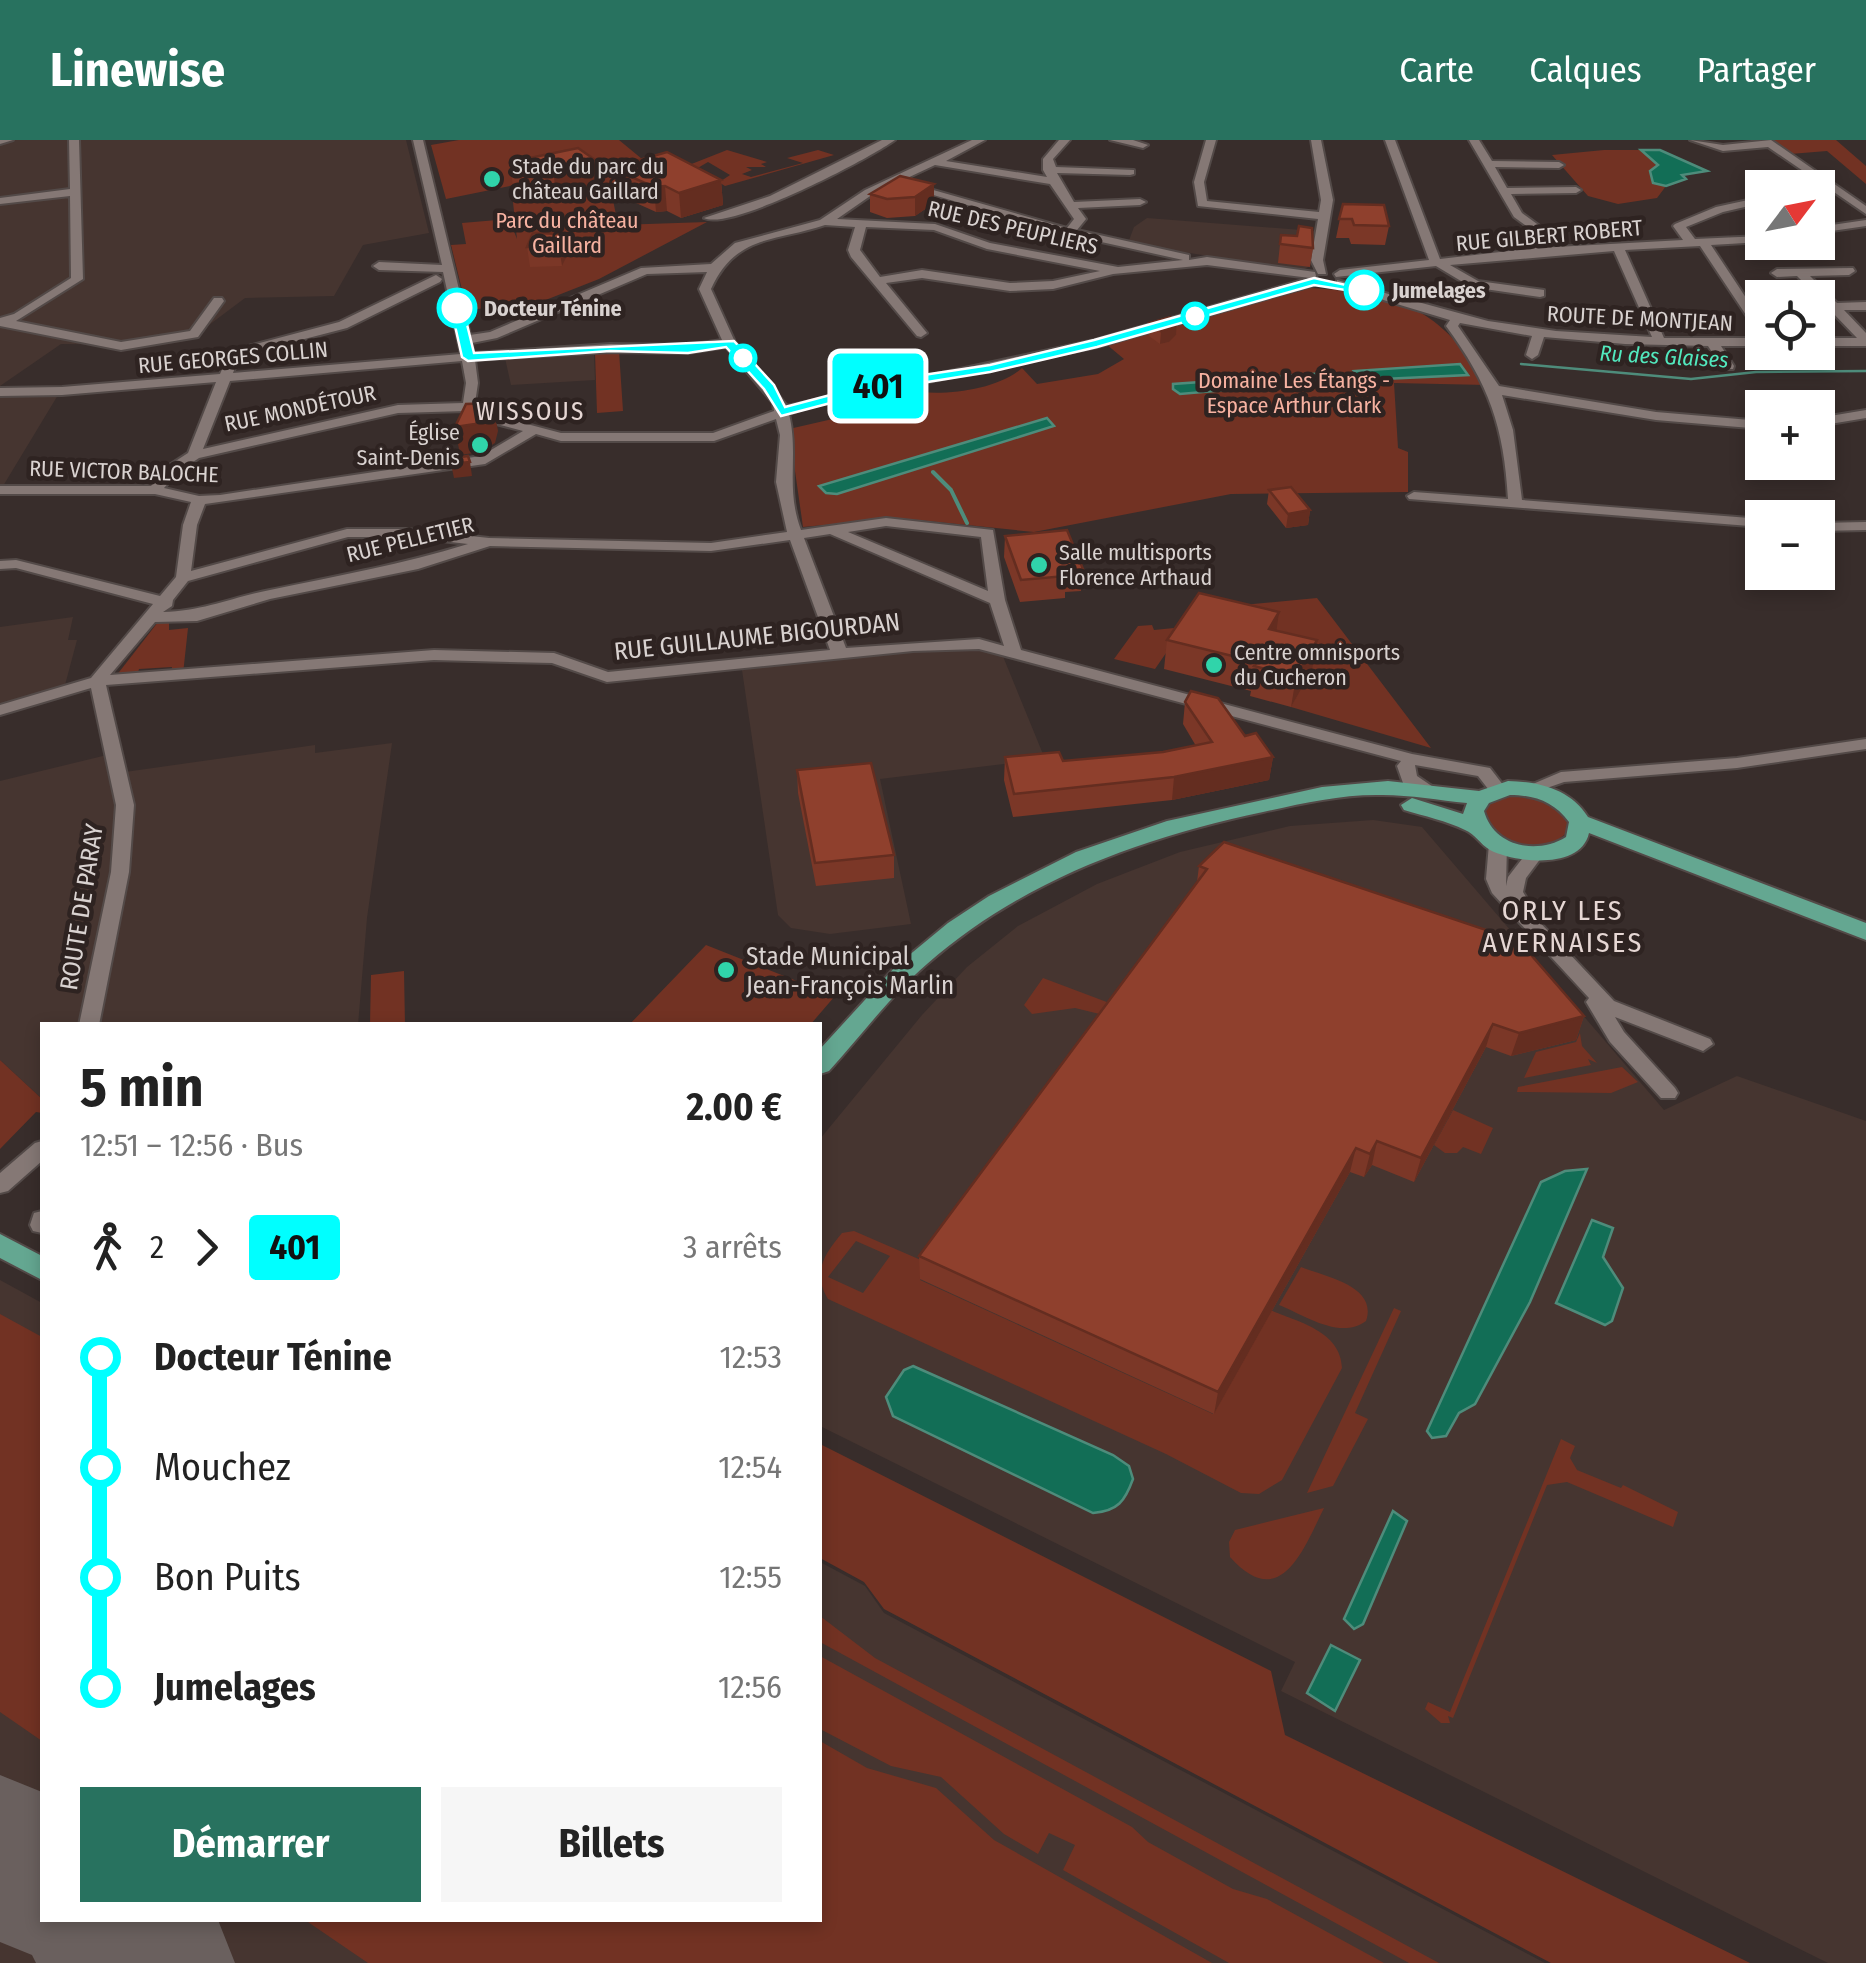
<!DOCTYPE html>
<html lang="fr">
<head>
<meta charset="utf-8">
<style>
	body { margin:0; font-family:"Fira Sans Condensed",sans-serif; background:#f6f6f6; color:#222; height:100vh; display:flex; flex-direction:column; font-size:38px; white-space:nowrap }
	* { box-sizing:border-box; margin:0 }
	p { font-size:32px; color:#767676 }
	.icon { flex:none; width:55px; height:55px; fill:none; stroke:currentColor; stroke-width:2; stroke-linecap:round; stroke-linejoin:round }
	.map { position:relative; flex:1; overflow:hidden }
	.side { position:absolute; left:40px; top:882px; width:782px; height:900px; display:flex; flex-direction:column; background:#fff; border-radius:0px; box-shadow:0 5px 15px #0003 }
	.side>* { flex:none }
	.badge { padding:0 20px; border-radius:8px; font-size:35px; line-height:65px }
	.needle { width:65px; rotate:58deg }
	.fabs { position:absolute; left:1745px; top:30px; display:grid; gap:20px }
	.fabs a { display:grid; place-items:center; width:90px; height:90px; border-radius:0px; background:#fff; box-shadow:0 5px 15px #0003; font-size:50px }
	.map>.badge { position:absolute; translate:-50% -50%; box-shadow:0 0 0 5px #fff }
	.legs { display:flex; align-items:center; gap:15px; height:110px; padding:0 40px; font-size:32px }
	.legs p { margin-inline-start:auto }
	.summary { display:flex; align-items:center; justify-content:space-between; height:170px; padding:0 40px }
	h1 { font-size:55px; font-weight:700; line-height:75px }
	.cta { display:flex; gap:20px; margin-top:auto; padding:20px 40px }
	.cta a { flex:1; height:115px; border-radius:0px; background:#28725f; color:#fff; font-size:40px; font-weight:700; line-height:115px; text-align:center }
	.cta a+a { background:#f6f6f6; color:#222 }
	ul { padding:0 40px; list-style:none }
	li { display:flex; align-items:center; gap:35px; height:110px; font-size:38px }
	li i { display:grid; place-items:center; width:15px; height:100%; margin:0 12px; background:currentColor }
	li i::after { content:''; width:25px; height:25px; margin:-12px; border:8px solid; border-radius:50%; background:#fff }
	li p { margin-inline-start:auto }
	li:first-child i { background:linear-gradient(#0000 50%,currentColor 0) }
	li:last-child i { background:linear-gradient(currentColor 50%,#0000 0) }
	header { display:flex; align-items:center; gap:60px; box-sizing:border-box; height:140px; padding:0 50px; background:#28725f; color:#fff }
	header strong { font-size:48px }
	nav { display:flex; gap:55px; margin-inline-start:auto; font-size:35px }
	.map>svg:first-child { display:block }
</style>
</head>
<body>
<header>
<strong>Linewise</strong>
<nav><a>Carte</a><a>Calques</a><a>Partager</a></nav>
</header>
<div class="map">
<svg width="1866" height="1823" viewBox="0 0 1866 1823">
	<rect width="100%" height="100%" fill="#382d2b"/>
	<!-- built -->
	<path fill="#463530" d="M0 0H406L429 93 363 105 334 156 245 158 189 200 161 205 61 204 0 246Z
		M1147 78 1314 91 1310 126 1301 131 1128 103 1134 87Z
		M594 213 595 240 511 245 505 218Z
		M0 248 58 255 0 351Z
		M73 477 68 500H77L65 545 0 566V487Z
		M968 509 1002 514 1045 619 880 639 911 784 830 794 791 788 778 775 742 530 909 510Z
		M392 603 367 778 358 885H42V959L0 920V641L107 615 111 634 315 605V613Z
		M1373 680 1422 687 1664 970 1737 936 1866 981V1823H1828L1281 1551 1295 1522 820 1286V999L922 875 967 827 1018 786 1097 744 1180 712 1290 686Z
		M0 1140 42 1163V1780H820V1422L865 1446 884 1473 1545 1823H0Z"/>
	<!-- green -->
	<path fill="#723223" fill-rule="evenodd" d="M459 0H619L642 19 446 59 431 5Z
		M1769 0H1836L1866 26V44L1827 11 1790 14Z
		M727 10 767 22 761 24 766 27H746L752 30 742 34 751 37 803 23 787 18 818 10 834 15 725 46 712 38 721 41 730 35 708 22 696 29 689 25Z
		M1604 10H1641L1658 26 1650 32 1653 43 1666 46 1657 58 1618 64 1588 56 1552 15Z
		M635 24 611 50 618 85 707 82 599 139 538 163 467 170 451 105 466 104 462 83 509 79 517 99 512 53Z
		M1311 148C1400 154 1440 167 1487 245L1394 243 1398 308 1408 312V352L1231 354 1034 392 899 378 803 387 789 289 911 261 907 250C939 257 996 251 1022 228L1037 244 1098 234 1124 219 1106 204Z
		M619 211 623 271 597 273 595 213Z
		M1317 458 1431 608 1291 567 1242 465Z
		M169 481V490L188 488 183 534 171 535 172 527 139 529 137 536H116L158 482Z
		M1152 485 1154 490 1184 487 1155 529 1114 519 1138 486Z
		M1508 655 1550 662 1567 678V692C1545 718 1486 707 1484 670L1491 661Z
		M706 805 835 856 810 885H629Z
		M404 831 405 885H370L371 835Z
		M1043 838 1120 867 1112 877 1075 868 1032 874 1024 865Z
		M1580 893 1582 906 1597 923 1588 919 1591 925 1524 938 1536 912 1576 902Z
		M0 920 42 959V973L36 972 0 1009Z
		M1622 927 1638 942 1611 953 1517 952 1518 947Z
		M1453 970 1493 988 1481 1014 1463 1007 1457 1013H1445L1434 1005Z
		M854 1091 930 1124 920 1140 1213 1274 1270 1170C1298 1182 1341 1191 1342 1228L1282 1340 1259 1354 1241 1353 1166 1314 828 1159C812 1132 824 1115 842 1093ZM856 1101 890 1116 863 1153 828 1137Z
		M1301 1127C1326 1137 1378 1146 1366 1181 1340 1200 1306 1176 1279 1165Z
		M1394 1168 1401 1171 1355 1273 1368 1279 1333 1346 1307 1353Z
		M0 1174 42 1197V1601L0 1572Z
		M1561 1299 1575 1306 1570 1318 1577 1330 1621 1348 1623 1345 1678 1372 1673 1387 1567 1342 1547 1345 1453 1578 1448 1576 1450 1583H1441L1425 1569 1428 1562 1450 1572Z
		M820 1304 1271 1531 1285 1595 1750 1823H1551L884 1469 864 1442 820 1418Z
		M1324 1368C1304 1408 1281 1474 1230 1417L1229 1402 1235 1390Z
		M820 1476 875 1518 1439 1823H1409L820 1502Z
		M820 1516 1132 1687 1148 1702 1233 1749 1267 1759 1384 1823H1229L1063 1730 1075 1705 1049 1693 1038 1714 1004 1694 941 1637 891 1626 820 1589Z
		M820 1601 867 1628 936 1648 994 1700 1212 1823H368L305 1780H820Z"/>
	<!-- water -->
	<path fill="#126e56" stroke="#4e8c7b" stroke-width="2.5" d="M1641 10H1660L1707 31 1682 35 1686 39 1666 46 1653 43 1650 31 1658 25Z
		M1460 224 1468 235 1361 240 1354 231Z
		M1326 233 1342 240 1180 254 1173 249V244Z
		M1047 278 1054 286 837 354 826 353 819 346Z
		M1587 1029 1530 1162 1475 1264 1459 1273 1446 1296 1432 1298 1427 1291 1541 1042 1565 1031Z
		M1592 1080 1613 1088 1603 1117 1623 1148 1612 1181 1605 1185 1556 1163Z
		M913 1226 1113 1315 1129 1326 1133 1339C1125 1361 1118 1371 1093 1373L893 1276 886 1257 904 1230Z
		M1393 1371 1407 1381 1363 1484 1354 1489 1344 1479Z
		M1331 1505 1360 1520 1335 1571 1307 1553Z"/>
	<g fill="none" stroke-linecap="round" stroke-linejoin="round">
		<!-- stream-far1 -->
		<path stroke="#4e8c7b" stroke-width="2.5" d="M1521 224 1691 239 1756 232 1866 231"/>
		<!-- stream -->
		<path stroke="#4e8c7b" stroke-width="4" d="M933 332 951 350 967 383"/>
		<!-- taxiway -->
		<path fill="#6a605e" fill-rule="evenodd" d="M0 1688 42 1709V1772L0 1752Z
			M51 1780H127L148 1801 157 1823H81L60 1802Z"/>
		<!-- runway -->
		<path fill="#6a605e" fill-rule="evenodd" d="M0 1635 42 1652V1780H218L235 1823H36L32 1815 0 1802Z"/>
		<defs>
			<path id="minor" d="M0 0H13L0 4Z
				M69 0H79L83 139 16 181 121 202 190 191 214 158H222L224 161 198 197 121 210 0 186V178L14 174 71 138 70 56 0 64V58L70 49Z
				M413 0H423L470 195 490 192 641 128 711 124 735 103 820 80 865 50 972 0H985L946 21 1047 37 1043 30V19L1059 0H1070L1053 19 1056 27 1134 30V34L1130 35 1057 33 1074 62 1140 59 1146 62 1140 65 1078 68 1086 79 1077 90 1189 115V120L1207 117 1315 132 1318 144 1097 207 808 267 789 274C799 315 785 348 801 390L886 378 993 390 1005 460 1021 510 1412 614 1490 628 1507 650 1498 655 1492 654 1478 636 1415 625 1417 636 1442 653 1433 658 1403 643 1397 626 1401 621 979 509 913 511 607 542 552 523 434 520 106 545 134 665 129 732 99 885H79L111 732 116 665 91 548 0 575V565L91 538 153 464 16 428 0 429V421L16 420 160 456 176 437 183 385 191 362 155 354H0V346H151L168 326 188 313 216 242 62 255 0 256V248L62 247 220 234 230 211 339 182 436 135 442 139 440 142 347 188 239 216 233 233 461 214 443 132 379 130 373 126 379 122 442 125ZM935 25 1050 44 1074 79 1067 88 912 44 903 46 1065 94 1183 120 1118 127 990 103 935 84 837 79 873 54ZM825 85 855 87 848 110 851 117 917 196 921 197 927 193 886 143 922 138 1010 151 1053 149 1113 134 1207 125 1310 138 1095 200 787 266 735 202 711 149C736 94 775 102 825 85ZM866 87 934 90 987 109 1100 131 1053 141 1010 143 922 130 880 137 860 110ZM707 132 699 149 722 200 688 205 610 204 473 213 472 203 497 198 647 134ZM726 207 773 263 774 271 713 293H561L474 270 478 243 475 220 610 212 688 213ZM462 221 466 243 463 263 398 265 203 309 230 241ZM466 271V276L523 291 481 316 220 355 199 356 164 348 178 332 199 318 398 273ZM776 279 780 295 776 342 787 392 711 403 489 398 407 389H347L191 431 197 385 205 364 485 324 536 294 561 301H714ZM886 386 981 397 988 451 848 392ZM830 394 990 463 1004 506 979 499 846 508 804 398ZM348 397H407L468 404C403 424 337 436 270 450 230 458 204 471 163 472L172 466 173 460 188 441ZM790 400 830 510 608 532 554 513 434 510 110 535 155 482 197 481 270 459 418 429 490 406 711 411Z
				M882 0H895C869 19 731 91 704 78L770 56Z
				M1110 0H1133L1148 5 1143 8Z
				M1206 0H1216L1204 42 1207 61 1319 72 1321 60 1311 0H1321L1333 60 1323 120 1326 134H1318L1311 120 1318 79 1198 66 1194 42Z
				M1385 0H1395L1440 119 1526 109 1532 90 1514 77 1469 0H1479L1492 21 1559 22 1564 25 1559 28 1495 27 1507 48 1576 47 1581 50 1576 53 1511 54 1522 73 1544 89 1538 108 1683 100 1673 86 1675 84 1716 67 1762 57V63L1723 72 1686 87 1695 99 1762 96V102L1711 105 1762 182V194L1758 193 1700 106 1625 110 1664 198H1762V206H1721L1734 226 1733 229H1723L1708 206 1625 204 1544 197 1538 215 1532 219 1526 215 1532 196 1460 183 1458 186 1499 246 1656 272 1762 281V289L1656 280 1502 255 1513 290 1522 360 1762 379V387L1409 359 1407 356 1414 352 1508 359C1504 287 1489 244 1446 186L1450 180 1337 146V140L1488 181 1556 191 1652 197 1614 111 1450 125 1478 141 1544 150V156L1540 157 1471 147 1436 126 1336 137 1334 134 1340 130 1429 120Z
				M1690 0 1723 5 1771 0 1866 66V74L1768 7 1723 11Z
				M1866 80V86L1818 93V87Z
				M1853 128 1855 131 1849 135 1810 136 1837 163 1866 162V170H1844L1866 193V206H1818V198H1857L1831 171 1825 170V164L1797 136 1777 137 1771 133 1777 129Z
				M1866 270V278L1818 286V278Z
				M1866 382V390L1818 391V383Z
				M1866 599V609L1737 628 1564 642 1530 654 1521 649 1561 632 1737 618Z
				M1498 698 1507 704 1506 746 1508 737 1529 710H1541L1544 714 1526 738 1523 752 1534 770 1532 774 1614 861 1710 899 1713 904 1703 911 1615 877 1624 892 1675 948 1678 953 1675 958H1661L1610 902 1586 862 1589 858 1492 753 1486 739 1489 704Z
				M42 1001V1021L8 1051 0 1053V1033L35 1003Z
				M42 1071V1093L33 1091 30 1085 34 1073Z"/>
			<path id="major" d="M1508 641C1540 642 1570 649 1588 677L1866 783V800L1589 693C1581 730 1515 723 1490 710 1480 704 1475 694 1465 690 1447 681 1424 676 1404 670L1401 665 1412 658 1463 674 1467 663C1437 660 1406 654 1376 655 1338 655 1300 664 1263 672 1140 698 1022 741 927 824 890 856 861 896 829 931L820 934V909L896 826 948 783 989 756 1076 712 1167 681 1322 647 1388 641 1479 651ZM1510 655C1535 655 1554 662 1569 682L1566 697C1537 715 1494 707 1484 671L1489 663Z
				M0 1094 42 1116V1140L0 1118Z"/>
		</defs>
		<!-- minor casing -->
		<use href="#minor" stroke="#534a48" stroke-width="4"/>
		<!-- major casing -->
		<use href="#major" stroke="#534a48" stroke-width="4"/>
		<!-- minor -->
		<use href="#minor" fill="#857875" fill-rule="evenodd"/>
		<!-- major -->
		<use href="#major" fill="#64a791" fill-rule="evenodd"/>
	</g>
	<!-- wall -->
	<path fill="#7b3727" d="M510 22 601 24 604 49 556 54 513 48Z
		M611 28 721 40 723 65 681 78 667 71 656 72 614 53Z
		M900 36 934 63 915 76 887 78 870 72V54Z
		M1343 64 1389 86 1385 105 1351 104 1349 98H1336Z
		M565 94 568 114 562 126 530 127 527 107Z
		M1281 95 1297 96 1313 108 1310 127 1278 123Z
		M1177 182 1176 195 1169 202 1160 204 1149 196 1150 183Z
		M1269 350 1310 370 1308 385 1286 388 1267 364Z
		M1005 396 1083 429 1081 451 1065 452V458L1020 462 1004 417Z
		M1276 490 1312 530 1291 567 1250 556 1251 551 1164 529 1167 500Z
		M1185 562 1245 596 1273 617 1269 640 1172 660 1013 677 1004 640 1005 617 1063 621 1163 612 1196 606 1183 584Z
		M797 630 894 715V738L816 746 798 653Z
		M1199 726 1584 876 1576 900 1511 916 1486 907 1414 1042 1372 1025 1364 1037 1350 1032 1214 1274 920 1139 919 1116 1197 742Z"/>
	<!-- shaded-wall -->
	<path fill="#642d20" d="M601 24 604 49 556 54 553 29Z
		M721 40 723 65 681 78 679 53Z
		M934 44V63L915 76V57Z
		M665 46 667 71 656 72 654 47Z
		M565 94 568 114 562 126 559 107Z
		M1177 182 1176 195 1169 202 1160 204 1161 191Z
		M493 263 498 291 495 303 480 312 460 315 455 287Z
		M470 322 472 336 454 338 451 324Z
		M1310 370 1308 385 1286 388 1288 374Z
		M1279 472 1275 502 1269 489Z
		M1317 500 1312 530 1291 567 1296 537Z
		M1273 617 1269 640 1172 660 1174 637Z
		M1584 876 1576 900 1511 916 1519 893Z
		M1493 884 1486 907 1414 1042 1421 1018Z
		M1377 1001 1372 1025 1364 1037 1370 1014Z
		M1356 1008 1350 1032 1214 1274 1218 1252Z"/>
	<!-- building -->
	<path fill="#8f402d" stroke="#642d20" stroke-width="2.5" d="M578 8 601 24 553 29 510 23V22Z
		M667 12 721 40 679 53 665 46 654 47 611 28Z
		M900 36 934 44 915 57 887 59 870 54Z
		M1343 64 1384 65 1389 86 1354 85 1352 79H1339Z
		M1299 86 1312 88 1313 108 1280 104 1281 95 1297 96Z
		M533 93 565 94 559 107H527Z
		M1170 177 1177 182 1170 188 1161 191 1150 183Z
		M493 263 490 275 475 284 455 287 466 264Z
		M468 316 470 322 451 324 453 318Z
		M1291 347 1310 370 1288 374 1269 350Z
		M1067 390 1083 429 1064 430 1066 436 1021 440 1005 396Z
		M1199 453 1279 472 1269 489 1317 500 1296 537 1254 526 1257 522 1167 500Z
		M1191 551 1218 558 1245 596 1256 593 1273 617 1174 637 1014 654 1005 617 1059 612 1063 621 1163 612 1212 602 1185 562Z
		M871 623 894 715 815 723 797 630Z
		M1224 702 1519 801 1584 876 1519 893 1493 884 1421 1018 1377 1001 1370 1014 1356 1008 1218 1252 919 1116 1207 729 1199 726Z"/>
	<!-- line-1 -->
	<path fill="#0ff" stroke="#fff" stroke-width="2.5" d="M1314 138 1369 150 1364 153 1314 145 1097 207 990 232 884 249 781 276 764 249 726 207 688 213 610 211 468 221 462 217 451 168 457 164 463 168 474 213 734 201 774 245 785 267 883 241 990 225 1094 200Z"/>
	<!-- markers -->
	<g fill="#30d4aa" stroke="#2e2321" stroke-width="4">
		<circle cx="492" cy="39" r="10"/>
		<circle cx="480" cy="305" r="10"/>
		<circle cx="1039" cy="425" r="10"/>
		<circle cx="1214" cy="525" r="10"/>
		<circle cx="726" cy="830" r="10"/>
	</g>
	<g fill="#fff" stroke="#0ff" stroke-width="5">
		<circle cx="1364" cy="150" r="18"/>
		<circle cx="457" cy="168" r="18"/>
		<circle cx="1195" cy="176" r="12"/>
		<circle cx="743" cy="218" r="12"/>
	</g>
	<g text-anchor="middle" stroke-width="9" stroke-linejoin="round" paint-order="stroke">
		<!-- far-poi labels -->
		<g font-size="22" fill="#d9d2d0" stroke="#2e2321" text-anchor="start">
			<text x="512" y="34">Stade du parc du<tspan x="512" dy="25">château Gaillard</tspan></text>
			<text x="460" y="300" text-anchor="end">Église<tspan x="460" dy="25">Saint-Denis</tspan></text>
			<text x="1059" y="420">Salle multisports<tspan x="1059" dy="25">Florence Arthaud</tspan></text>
			<text x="1234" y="520">Centre omnisports<tspan x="1234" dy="25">du Cucheron</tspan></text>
		</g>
		<!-- far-park labels -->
		<g font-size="22" fill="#f7b2a1" stroke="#2e2321">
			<text x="567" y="88">Parc du château<tspan x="567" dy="25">Gaillard</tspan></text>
			<text x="1294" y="248">Domaine Les Étangs -<tspan x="1294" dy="25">Espace Arthur Clark</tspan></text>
		</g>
		<!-- far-street labels -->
		<g font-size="22" fill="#d9d2d0" stroke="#2e2321">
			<text transform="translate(1013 87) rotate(13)" y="8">RUE DES PEUPLIERS</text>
			<text transform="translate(1549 95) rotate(-5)" y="8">RUE GILBERT ROBERT</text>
			<text transform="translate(1640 178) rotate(3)" y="8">ROUTE DE MONTJEAN</text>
			<text transform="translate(233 217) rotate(-5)" y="8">RUE GEORGES COLLIN</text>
			<text transform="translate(300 268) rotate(-12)" y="8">RUE MONDÉTOUR</text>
			<text transform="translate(124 331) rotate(2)" y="8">RUE VICTOR BALOCHE</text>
			<text transform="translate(410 399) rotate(-14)" y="8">RUE PELLETIER</text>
		</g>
		<!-- far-stop labels -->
		<g font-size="22" font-weight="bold" fill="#d9d2d0" stroke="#2e2321" text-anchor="start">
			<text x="1392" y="158">Jumelages</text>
			<text x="484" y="176">Docteur Ténine</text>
		</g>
		<!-- far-water labels -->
		<g font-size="22" font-style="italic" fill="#52e9be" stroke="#2e2321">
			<text transform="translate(1664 216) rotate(3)" y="8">Ru des Glaises</text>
		</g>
		<!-- far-quarter labels -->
		<g font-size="25" letter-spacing="2.5" fill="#e6d7d4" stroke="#2e2321">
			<text x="531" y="280">WISSOUS</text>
		</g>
		<!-- street labels -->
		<g font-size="25" fill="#d9d2d0" stroke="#2e2321">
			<text transform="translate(757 496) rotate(-6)" y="9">RUE GUILLAUME BIGOURDAN</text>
			<text transform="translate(81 767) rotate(-81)" y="9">ROUTE DE PARAY</text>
		</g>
		<!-- poi labels -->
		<g font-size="25" fill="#d9d2d0" stroke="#2e2321" text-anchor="start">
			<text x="746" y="825">Stade Municipal<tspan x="746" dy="29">Jean-François Marlin</tspan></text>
		</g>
		<!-- neighbourhood labels -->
		<g font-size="28" letter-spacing="2.5" fill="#e6d7d4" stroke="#2e2321">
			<text x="1563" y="780">ORLY LES<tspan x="1563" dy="32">AVERNAISES</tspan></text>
		</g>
	</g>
</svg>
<div class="fabs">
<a><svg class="needle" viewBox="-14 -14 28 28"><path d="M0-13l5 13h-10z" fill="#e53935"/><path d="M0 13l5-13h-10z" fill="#767676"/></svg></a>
<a><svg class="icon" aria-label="locate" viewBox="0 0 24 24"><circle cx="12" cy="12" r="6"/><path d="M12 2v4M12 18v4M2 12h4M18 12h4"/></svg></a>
<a>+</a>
<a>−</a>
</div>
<b class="badge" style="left:878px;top:246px;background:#0ff;color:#111">401</b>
<section class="side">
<div class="summary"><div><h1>5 min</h1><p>12:51 – 12:56 · Bus</p></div><b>2.00 €</b></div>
<div class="legs"><svg class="icon" aria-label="walk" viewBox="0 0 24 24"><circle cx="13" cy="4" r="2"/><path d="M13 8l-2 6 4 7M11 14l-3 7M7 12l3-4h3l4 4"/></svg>2<svg class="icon" aria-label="forward" viewBox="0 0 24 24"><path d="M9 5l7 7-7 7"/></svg><b class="badge" style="background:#0ff;color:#111">401</b><p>3 arrêts</p></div>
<ul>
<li><i style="color:#0ff"></i><b>Docteur Ténine</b><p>12:53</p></li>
<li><i style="color:#0ff"></i><span>Mouchez</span><p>12:54</p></li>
<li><i style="color:#0ff"></i><span>Bon Puits</span><p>12:55</p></li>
<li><i style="color:#0ff"></i><b>Jumelages</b><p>12:56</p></li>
</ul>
<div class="cta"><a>Démarrer</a><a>Billets</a></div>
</section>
</div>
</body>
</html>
